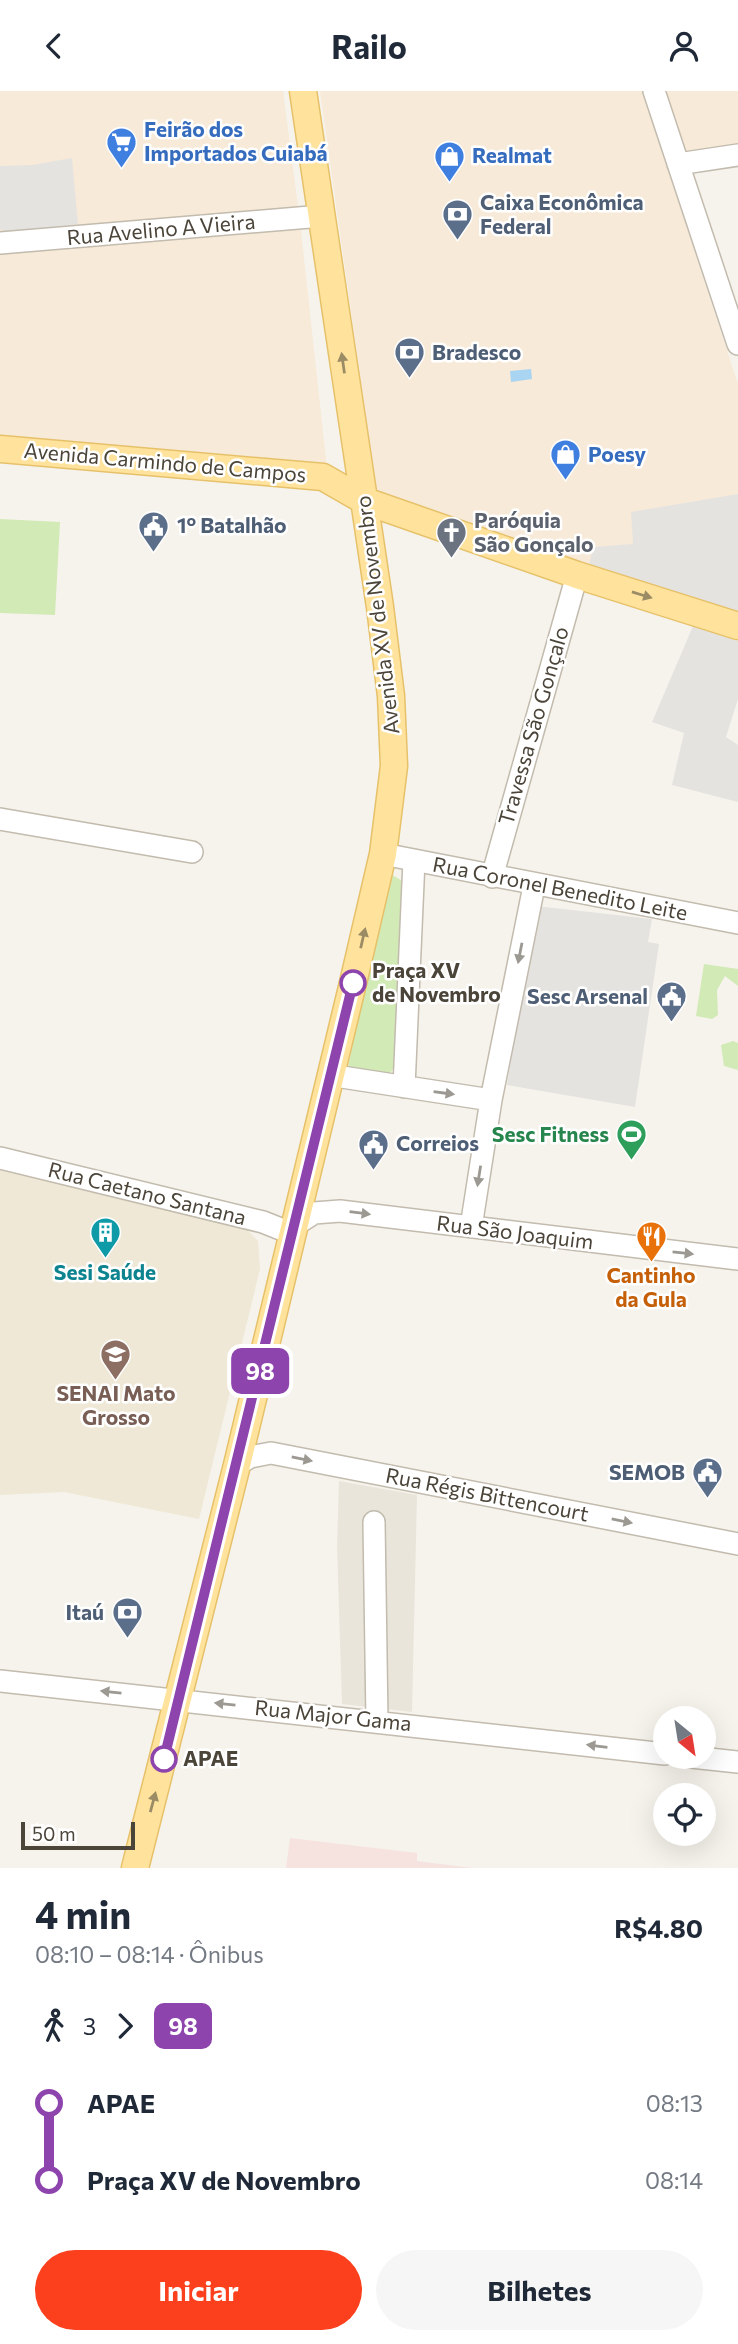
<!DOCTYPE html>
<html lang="pt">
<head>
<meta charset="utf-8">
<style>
	body { margin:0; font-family:Commissioner,sans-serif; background:#f6f6f7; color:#1f2937; height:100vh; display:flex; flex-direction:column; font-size:26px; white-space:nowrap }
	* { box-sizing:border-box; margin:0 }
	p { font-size:23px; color:#747a83 }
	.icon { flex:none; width:38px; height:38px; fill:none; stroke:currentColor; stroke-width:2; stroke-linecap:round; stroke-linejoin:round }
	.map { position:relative; height:1777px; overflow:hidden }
	.side { display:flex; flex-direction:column; background:#fff; flex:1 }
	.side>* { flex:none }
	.badge { padding:0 14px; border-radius:10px; font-size:24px; line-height:46px }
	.needle { width:46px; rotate:150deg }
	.tools { position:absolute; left:653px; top:1615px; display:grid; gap:14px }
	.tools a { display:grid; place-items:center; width:63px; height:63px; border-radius:50%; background:#fff; box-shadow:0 7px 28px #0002; font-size:35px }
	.scale { position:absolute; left:21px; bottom:18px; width:114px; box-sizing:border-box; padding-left:7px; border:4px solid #4b4439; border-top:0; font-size:19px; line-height:24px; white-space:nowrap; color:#4b4439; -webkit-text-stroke:5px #fff; paint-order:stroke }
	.map>.badge { position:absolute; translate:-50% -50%; box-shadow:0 0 0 4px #fff }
	.legs { display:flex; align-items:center; gap:10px; height:77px; padding:0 35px; font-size:23px }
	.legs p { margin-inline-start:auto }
	.overview { display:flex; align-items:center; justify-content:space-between; height:119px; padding:0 35px }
	h1 { font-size:38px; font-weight:700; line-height:52px }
	.cta { display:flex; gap:14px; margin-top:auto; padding:14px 35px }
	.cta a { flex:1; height:80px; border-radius:42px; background:#fc3f1d; color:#fff; font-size:28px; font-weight:700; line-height:80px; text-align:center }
	.cta a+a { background:#f6f6f7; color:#1f2937 }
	ul { padding:0 35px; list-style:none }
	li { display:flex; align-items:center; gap:24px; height:77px; font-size:26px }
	li i { display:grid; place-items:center; width:10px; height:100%; margin:0 9px; background:currentColor }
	li i::after { content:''; width:18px; height:18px; margin:-9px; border:5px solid; border-radius:50%; background:#fff }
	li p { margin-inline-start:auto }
	li:first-child i { background:linear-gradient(#0000 50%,currentColor 0) }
	li:last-child i { background:linear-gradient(currentColor 50%,#0000 0) }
	header { display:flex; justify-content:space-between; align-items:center; height:91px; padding:0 35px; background:#fff; font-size:32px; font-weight:700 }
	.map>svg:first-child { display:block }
</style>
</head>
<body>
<header><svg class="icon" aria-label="back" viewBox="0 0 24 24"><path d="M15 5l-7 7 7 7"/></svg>Railo<svg class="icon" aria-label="person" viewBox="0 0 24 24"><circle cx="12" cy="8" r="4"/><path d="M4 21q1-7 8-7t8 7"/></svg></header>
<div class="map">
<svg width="738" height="1777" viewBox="0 0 738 1777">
	<rect width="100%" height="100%" fill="#f6f3ec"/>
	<!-- residential -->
	<path fill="#eae5da" d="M339 1390 417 1404 412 1621 342 1613 337 1455Z"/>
	<!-- commercial -->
	<path fill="#f7ead8" d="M0 0H283L299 123 0 148Z
		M320 0H642L738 293V525L377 404Z
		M663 0H738V59L686 67Z
		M300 131 327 377 0 353V157Z"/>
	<!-- education -->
	<path fill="#efe8d6" d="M0 1074 241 1132 258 1150 260 1178 199 1428 64 1401 0 1404Z"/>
	<!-- medical -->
	<path fill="#f6e3e0" d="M290 1747 417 1762V1770L473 1777H286Z"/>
	<!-- green -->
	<path fill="#d2eab5" d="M0 428 60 431 55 524 0 522Z
		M389 782 404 791 405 804 394 976 390 983 348 976Z
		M704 873 738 878V895L725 885 717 899 718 924 712 928 696 925Z
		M733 950 738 952V979L724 975 721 954Z"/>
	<!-- parking -->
	<path fill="#e5e3e0" d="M72 67 78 133 7 143 0 138V75L32 74Z
		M738 403V523L589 475 593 456 633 453 631 421Z
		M693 535 738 550V608L726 646 738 654V711L672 694 684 642 652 631Z
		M536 815 652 828 648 851 659 853 635 1016 507 994Z"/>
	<!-- water -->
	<path fill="#a9d4f2" d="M531 278 532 288 511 291 510 280Z"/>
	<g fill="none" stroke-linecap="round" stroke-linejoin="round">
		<defs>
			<path id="minor" d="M654 0 738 253
				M678 73 738 64
				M0 152 322 125
				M0 728 192 761
				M383 763 738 832
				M492 786 577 484
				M329 984 491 1009
				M404 996 414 769
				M0 1067 263 1131 293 1143
				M295 1134 314 1122 340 1120 738 1168
				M471 1136 491 1009 534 795
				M237 1374 250 1366 271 1362 738 1453
				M374 1431 377 1630
				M0 1590 665 1663
				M691 1666 738 1671"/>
			<path id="major" d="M0 358 323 386 365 410 577 484 738 535
				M135 1777 237 1374 353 892 383 763 394 675 391 605 380 516 303 0"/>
		</defs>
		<!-- minor casing -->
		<use href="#minor" stroke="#c2bbae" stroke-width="24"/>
		<!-- major casing -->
		<use href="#major" stroke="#e6c16a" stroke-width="29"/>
		<!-- minor -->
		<use href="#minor" stroke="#fff" stroke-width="21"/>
		<!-- major -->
		<use href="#major" stroke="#ffe39c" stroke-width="26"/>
	</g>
	<!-- one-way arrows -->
	<defs><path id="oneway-solid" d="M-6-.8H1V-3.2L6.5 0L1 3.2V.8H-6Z" transform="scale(1.75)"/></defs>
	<g fill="#9c8c66">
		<use href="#oneway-solid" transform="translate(343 272) rotate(-98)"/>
		<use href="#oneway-solid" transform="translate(642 504) rotate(17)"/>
		<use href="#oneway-solid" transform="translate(363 847) rotate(-77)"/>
		<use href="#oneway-solid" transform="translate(153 1711) rotate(-75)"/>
	</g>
	<g fill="#9c9892">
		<use href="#oneway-solid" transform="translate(520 862) rotate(101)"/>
		<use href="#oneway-solid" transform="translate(444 1002) rotate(8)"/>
		<use href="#oneway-solid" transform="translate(479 1085) rotate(99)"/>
		<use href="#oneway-solid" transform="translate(360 1122) rotate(7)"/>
		<use href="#oneway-solid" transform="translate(683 1162) rotate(6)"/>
		<use href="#oneway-solid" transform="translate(302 1368) rotate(11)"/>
		<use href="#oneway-solid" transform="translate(622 1430) rotate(11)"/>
		<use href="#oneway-solid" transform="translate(111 1601) rotate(-174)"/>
		<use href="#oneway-solid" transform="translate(225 1613) rotate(-174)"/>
		<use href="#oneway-solid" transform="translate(597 1655) rotate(-173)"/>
	</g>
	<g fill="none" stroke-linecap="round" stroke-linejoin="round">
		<defs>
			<path id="line-1" d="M164 1668 353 892"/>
		</defs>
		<!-- line-1 casing -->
		<use href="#line-1" stroke="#fff" stroke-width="16"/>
		<!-- line-1 -->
		<use href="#line-1" stroke="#8e44ad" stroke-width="10"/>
	</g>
	<!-- icons -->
	<defs>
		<symbol id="supermarket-pin" viewBox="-11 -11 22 30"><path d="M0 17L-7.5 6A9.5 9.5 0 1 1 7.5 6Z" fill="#3f7fe0" stroke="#fff"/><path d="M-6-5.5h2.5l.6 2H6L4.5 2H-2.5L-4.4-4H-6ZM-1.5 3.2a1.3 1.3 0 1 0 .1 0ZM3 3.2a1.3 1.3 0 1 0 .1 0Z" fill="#fff"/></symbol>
		<symbol id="shop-pin" viewBox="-11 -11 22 30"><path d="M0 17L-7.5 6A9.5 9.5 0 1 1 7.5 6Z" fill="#3f7fe0" stroke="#fff"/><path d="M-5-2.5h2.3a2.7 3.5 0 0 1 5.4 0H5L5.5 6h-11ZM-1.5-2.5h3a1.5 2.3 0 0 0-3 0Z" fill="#fff"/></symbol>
		<symbol id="bank-pin" viewBox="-11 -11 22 30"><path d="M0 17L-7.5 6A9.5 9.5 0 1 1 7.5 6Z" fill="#5c6f8a" stroke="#fff"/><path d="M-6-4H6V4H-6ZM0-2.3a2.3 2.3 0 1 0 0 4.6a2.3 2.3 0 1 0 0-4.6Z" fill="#fff"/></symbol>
		<symbol id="civic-pin" viewBox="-11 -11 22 30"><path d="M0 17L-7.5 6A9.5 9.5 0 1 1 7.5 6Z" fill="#5c6f8a" stroke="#fff"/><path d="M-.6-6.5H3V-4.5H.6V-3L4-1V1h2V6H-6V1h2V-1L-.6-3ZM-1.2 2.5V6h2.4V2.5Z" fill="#fff"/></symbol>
		<symbol id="church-pin" viewBox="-11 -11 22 30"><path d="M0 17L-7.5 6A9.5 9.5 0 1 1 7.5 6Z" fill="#6b7280" stroke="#fff"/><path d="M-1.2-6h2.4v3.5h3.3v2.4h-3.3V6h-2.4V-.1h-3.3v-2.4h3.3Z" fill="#fff"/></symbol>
		<symbol id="stadium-pin" viewBox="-11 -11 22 30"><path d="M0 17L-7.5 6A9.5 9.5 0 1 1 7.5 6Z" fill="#2e9e5b" stroke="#fff"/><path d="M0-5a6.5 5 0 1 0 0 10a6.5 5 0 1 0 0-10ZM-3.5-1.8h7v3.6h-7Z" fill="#fff"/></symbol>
		<symbol id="building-pin" viewBox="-11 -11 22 30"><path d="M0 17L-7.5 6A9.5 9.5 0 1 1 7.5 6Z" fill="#0f9aa8" stroke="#fff"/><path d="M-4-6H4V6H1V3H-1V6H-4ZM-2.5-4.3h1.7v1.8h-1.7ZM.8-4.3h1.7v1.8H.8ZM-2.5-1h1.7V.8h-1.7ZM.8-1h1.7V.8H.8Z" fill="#fff"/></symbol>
		<symbol id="restaurant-pin" viewBox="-11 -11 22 30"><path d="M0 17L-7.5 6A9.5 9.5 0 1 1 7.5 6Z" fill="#e8710a" stroke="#fff"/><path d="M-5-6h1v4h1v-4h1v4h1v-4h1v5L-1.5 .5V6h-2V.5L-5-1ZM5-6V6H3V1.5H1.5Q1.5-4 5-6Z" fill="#fff"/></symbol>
		<symbol id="university-pin" viewBox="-11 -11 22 30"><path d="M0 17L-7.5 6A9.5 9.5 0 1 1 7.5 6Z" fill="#8d6e63" stroke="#fff"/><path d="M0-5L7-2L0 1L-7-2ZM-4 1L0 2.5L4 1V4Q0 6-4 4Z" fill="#fff"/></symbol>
	</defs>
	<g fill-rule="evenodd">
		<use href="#supermarket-pin" x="104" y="34" width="35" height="47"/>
		<use href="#shop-pin" x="432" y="48" width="35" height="47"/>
		<use href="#bank-pin" x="440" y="106" width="35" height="47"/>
		<use href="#bank-pin" x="392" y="244" width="35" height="47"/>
		<use href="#shop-pin" x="548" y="346" width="35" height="47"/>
		<use href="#civic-pin" x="136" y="418" width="35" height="47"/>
		<use href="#church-pin" x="434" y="424" width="35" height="47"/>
		<use href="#civic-pin" x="654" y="888" width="35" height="47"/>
		<use href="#stadium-pin" x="614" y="1026" width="35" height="47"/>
		<use href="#civic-pin" x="356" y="1036" width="35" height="47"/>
		<use href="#building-pin" x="88" y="1124" width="35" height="47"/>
		<use href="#restaurant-pin" x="634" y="1128" width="35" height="47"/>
		<use href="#university-pin" x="98" y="1246" width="35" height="47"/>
		<use href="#civic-pin" x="690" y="1364" width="35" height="47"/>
		<use href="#bank-pin" x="110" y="1504" width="35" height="47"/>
	</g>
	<!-- markers -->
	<g fill="#fff" stroke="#8e44ad" stroke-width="3.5">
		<circle cx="353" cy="892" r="12"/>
		<circle cx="164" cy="1668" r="12"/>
	</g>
	<g text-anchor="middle" stroke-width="5" stroke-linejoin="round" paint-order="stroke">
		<!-- shop labels -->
		<g font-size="21" font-weight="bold" fill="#366cbe" stroke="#fff" text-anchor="start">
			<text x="144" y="46">Feirão dos<tspan x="144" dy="24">Importados Cuiabá</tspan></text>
			<text x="472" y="72">Realmat</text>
			<text x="588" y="371">Poesy</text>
		</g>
		<!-- service labels -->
		<g font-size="21" font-weight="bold" fill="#4e5e75" stroke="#fff" text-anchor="start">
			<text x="480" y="119">Caixa Econômica<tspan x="480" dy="24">Federal</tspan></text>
			<text x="432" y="269">Bradesco</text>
			<text x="177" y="442">1º Batalhão</text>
			<text x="648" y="913" text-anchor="end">Sesc Arsenal</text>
			<text x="396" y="1060">Correios</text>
			<text x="685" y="1389" text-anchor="end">SEMOB</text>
			<text x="104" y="1529" text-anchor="end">Itaú</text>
		</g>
		<!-- street labels -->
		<g font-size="21" fill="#4b4439" stroke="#fff">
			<text transform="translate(161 139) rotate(-5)" y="7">Rua Avelino A Vieira</text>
			<text transform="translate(165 372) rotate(5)" y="7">Avenida Carmindo de Campos</text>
			<text transform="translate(378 524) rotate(-97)" y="7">Avenida XV de Novembro</text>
			<text transform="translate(534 635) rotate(-74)" y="7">Travessa São Gonçalo</text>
			<text transform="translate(560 798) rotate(11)" y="7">Rua Coronel Benedito Leite</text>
			<text transform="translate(147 1103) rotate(14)" y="7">Rua Caetano Santana</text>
			<text transform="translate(515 1142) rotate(7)" y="7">Rua São Joaquim</text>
			<text transform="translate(487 1404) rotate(11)" y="7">Rua Régis Bittencourt</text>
			<text transform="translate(333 1625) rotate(6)" y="7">Rua Major Gama</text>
		</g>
		<!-- worship labels -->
		<g font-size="21" font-weight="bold" fill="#5b616d" stroke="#fff" text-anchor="start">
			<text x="474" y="437">Paróquia<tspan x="474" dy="24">São Gonçalo</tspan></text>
		</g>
		<!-- stop labels -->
		<g font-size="21" font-weight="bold" fill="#4b4439" stroke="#fff" text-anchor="start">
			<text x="372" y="887">Praça XV<tspan x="372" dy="24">de Novembro</tspan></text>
			<text x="183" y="1675">APAE</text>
		</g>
		<!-- leisure labels -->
		<g font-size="21" font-weight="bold" fill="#27864d" stroke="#fff" text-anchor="end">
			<text x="609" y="1051">Sesc Fitness</text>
		</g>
		<!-- culture labels -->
		<g font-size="21" font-weight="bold" fill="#0d838f" stroke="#fff">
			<text x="105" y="1189">Sesi Saúde</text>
		</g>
		<!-- food labels -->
		<g font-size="21" font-weight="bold" fill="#c56008" stroke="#fff">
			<text x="651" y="1192">Cantinho<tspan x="651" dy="24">da Gula</tspan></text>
		</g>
		<!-- education labels -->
		<g font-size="21" font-weight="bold" fill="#785e54" stroke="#fff">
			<text x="116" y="1310">SENAI Mato<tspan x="116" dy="24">Grosso</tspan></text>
		</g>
	</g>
</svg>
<div class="tools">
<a><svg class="needle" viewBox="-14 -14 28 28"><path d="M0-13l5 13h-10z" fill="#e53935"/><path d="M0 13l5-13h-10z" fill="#747a83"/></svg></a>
<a><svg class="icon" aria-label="locate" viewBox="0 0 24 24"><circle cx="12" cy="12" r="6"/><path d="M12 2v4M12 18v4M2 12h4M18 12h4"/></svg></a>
</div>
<div class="scale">50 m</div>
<b class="badge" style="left:260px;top:1280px;background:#8e44ad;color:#fff">98</b>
</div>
<section class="side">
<div class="overview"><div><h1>4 min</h1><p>08:10 – 08:14 · Ônibus</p></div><b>R$4.80</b></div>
<div class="legs"><svg class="icon" aria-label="walk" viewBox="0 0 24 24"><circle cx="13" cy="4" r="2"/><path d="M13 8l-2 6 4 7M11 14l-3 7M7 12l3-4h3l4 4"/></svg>3<svg class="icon" aria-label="forward" viewBox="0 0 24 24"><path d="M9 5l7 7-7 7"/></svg><b class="badge" style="background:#8e44ad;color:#fff">98</b></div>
<ul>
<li><i style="color:#8e44ad"></i><b>APAE</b><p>08:13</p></li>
<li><i style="color:#8e44ad"></i><b>Praça XV de Novembro</b><p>08:14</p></li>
</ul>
<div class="cta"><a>Iniciar</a><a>Bilhetes</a></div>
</section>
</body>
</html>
